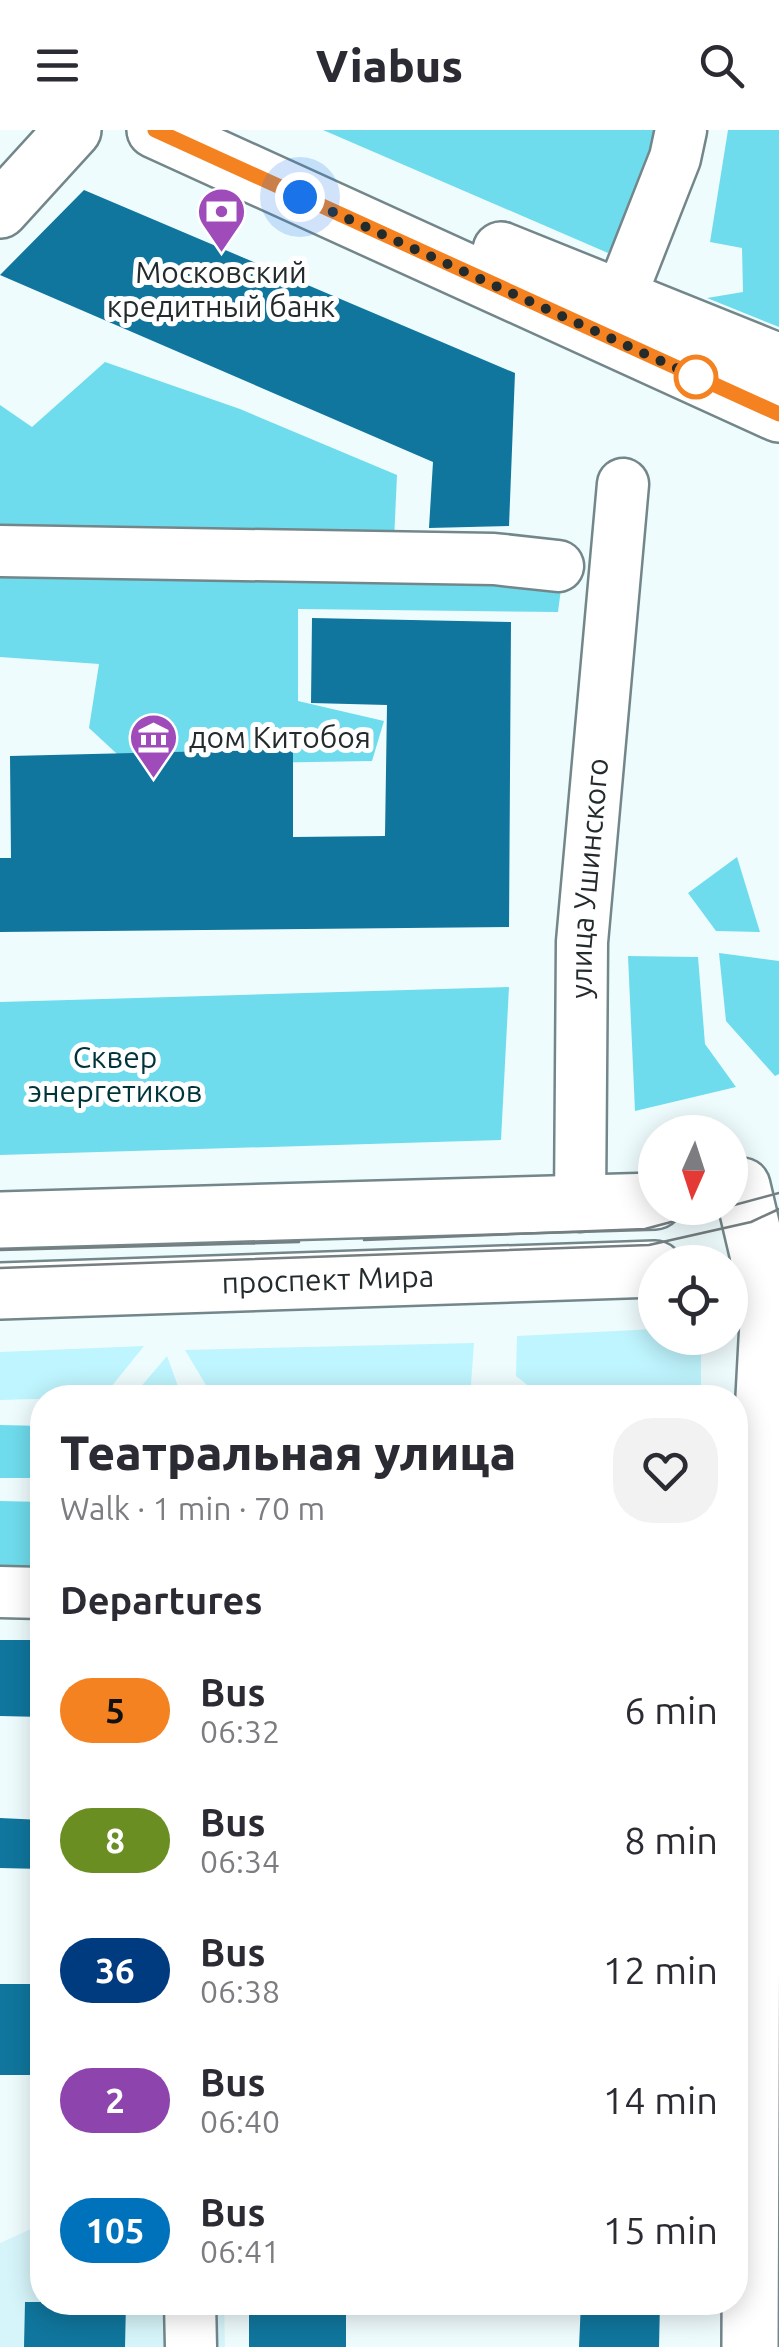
<!DOCTYPE html>
<html lang="en">
<head>
<meta charset="utf-8">
<style>
	body { margin:0; font-family:Ubuntu,sans-serif; background:#f2f2f3; color:#2b2b33; height:100vh; display:flex; flex-direction:column; font-size:38px; white-space:nowrap }
	* { box-sizing:border-box; margin:0 }
	p { font-size:32px; color:#7c7c81 }
	.icon { flex:none; width:55px; height:55px; fill:none; stroke:currentColor; stroke-width:2; stroke-linecap:round; stroke-linejoin:round }
	.map { position:relative; flex:1; overflow:hidden }
	.panel { position:absolute; left:30px; top:1255px; width:718px; height:930px; display:flex; flex-direction:column; background:#fff; border-radius:40px; box-shadow:0 5px 25px #0003 }
	.panel>* { flex:none }
	.badge { padding:0 20px; border-radius:32px; font-size:35px; line-height:65px }
	.needle { width:65px; rotate:183deg }
	.controls { position:absolute; left:638px; top:985px; display:grid; gap:20px }
	.controls a { display:grid; place-items:center; width:110px; height:110px; border-radius:50%; background:#fff; box-shadow:0 5px 25px #0003; font-size:50px }
	.you { position:absolute; width:50px; height:50px; margin:-25px; border:8px solid #fff; border-radius:50%; background:#1a73e8; box-shadow:0 0 0 15px #1a73e833 }
	.map>.badge { position:absolute; translate:-50% -50%; box-shadow:0 0 0 5px #fff }
	h2 { padding:0 30px; font-size:38px; line-height:90px }
	.round { display:grid; place-items:center; flex:none; width:105px; height:105px; border-radius:40px; background:#f2f2f3 }
	.summary { display:flex; align-items:center; justify-content:space-between; height:170px; padding:0 30px }
	h1 { font-size:48px; font-weight:800; line-height:75px }
	ul { padding:0; list-style:none }
	li { display:flex; align-items:center; gap:30px; height:130px; padding:0 30px }
	li div { flex:1 }
	li b { display:block; font-size:38px }
	li em { font-style:normal }
	li .badge { min-width:110px; font-weight:700; text-align:center }
	header { display:flex; justify-content:space-between; align-items:center; height:130px; padding:0 30px; background:#fff; font-size:45px; font-weight:800 }
	.map>svg:first-child { display:block }
</style>
</head>
<body>
<header><svg class="icon" aria-label="menu" viewBox="0 0 24 24"><path d="M4 6h16M4 12h16M4 18h16"/></svg>Viabus<svg class="icon" aria-label="search" viewBox="0 0 24 24"><circle cx="10" cy="10" r="6"/><path d="M15 15l6 6"/></svg></header>
<div class="map">
<svg width="779" height="2217" viewBox="0 0 779 2217">
	<rect width="100%" height="100%" fill="#effcfe"/>
	<!-- built -->
	<path fill="#d6f5fa" d="M42 2094V2172L224 2173 225 2217H0V2113Z"/>
	<!-- green -->
	<path fill="#bff5fe" d="M655 1199V1208H693L701 1215V1267L541 1266 516 1246 517 1206Z
		M474 1213 470 1268 213 1267 185 1220Z
		M144 1216 103 1267 0 1270V1222Z
		M167 1226 182 1267H132Z"/>
	<!-- forest -->
	<path fill="#6fdced" d="M323 0H662L655 30 608 123Z
		M728 0H779V197L707 168 743 162 742 118 710 112Z
		M105 232 240 279 397 345 394 411 0 409V275L32 297Z
		M0 435 401 443 561 459 558 482 298 479V571L384 591 372 631 129 635 89 598 99 534 0 527Z
		M737 727 760 802 716 801 688 763Z
		M719 823 779 831V944L775 946 726 891Z
		M628 826 698 827 705 914 736 957 635 981Z
		M509 857 501 1010 0 1025V872Z
		M0 1295 42 1296V1348H0Z
		M0 1371 42 1372V1440H0Z"/>
	<!-- building -->
	<path fill="#10769d" d="M84 60 515 243 509 396 429 398 433 332 0 145Z
		M312 488 511 492 509 797 0 802V728H11L10 626 293 619V707L385 706 387 575 311 573Z
		M0 1510H42V1587L0 1586Z
		M0 1688 42 1690V1739L0 1738Z
		M0 1854H42V1945H0Z
		M25 2172H126L125 2217H24Z
		M249 2172H346V2217H249Z
		M581 2172H660L659 2217H579Z"/>
	<g fill="none" stroke-linecap="round" stroke-linejoin="round">
		<defs>
			<g id="minor">
				<path d="M605 206 675 28 681 0"/>
				<path d="M0 421 494 429 558 436"/>
				<path id="s1" d="M580 1076 582 812 623 354"/>
				<path d="M0 1462 42 1463"/>
				<path d="M190 2172 191 2217"/>
			</g>
			<path id="tertiary" d="M0 80 73 0
				M750 2217 753 1471 768 1192 759 1128"/>
			<g id="primary">
				<path d="M155 0 779 284"/>
				<path d="M501 120 779 232"/>
				<path d="M742 1056 759 1128"/>
				<path d="M0 1090 655 1071"/>
				<path id="s2" d="M0 1161 655 1139"/>
			</g>
		</defs>
		<!-- minor casing -->
		<use href="#minor" stroke="#73868a" stroke-width="55"/>
		<!-- tertiary casing -->
		<use href="#tertiary" stroke="#73868a" stroke-width="60"/>
		<!-- primary casing -->
		<use href="#primary" stroke="#73868a" stroke-width="60"/>
		<!-- minor -->
		<use href="#minor" stroke="#fff" stroke-width="50"/>
		<!-- tertiary -->
		<use href="#tertiary" stroke="#fff" stroke-width="55"/>
		<!-- primary -->
		<use href="#primary" stroke="#fff" stroke-width="55"/>
		<!-- tram -->
		<path stroke="#757e80" stroke-width="2.5" d="M364 1110 645 1099 779 1063
			M0 1120 299 1112
			M0 1138 649 1115 751 1092 779 1079"/>
	</g>
	<g fill="none" stroke-linecap="round" stroke-linejoin="round">
		<defs>
			<path id="line" d="M155 0 779 284"/>
		</defs>
		<!-- line casing -->
		<use href="#line" stroke="#fff" stroke-width="22"/>
		<!-- line -->
		<use href="#line" stroke="#f58220" stroke-width="15"/>
		<!-- walk -->
		<path stroke="#242b2d" stroke-width="10" stroke-dasharray="0 18" d="M300 67 696 247"/>
	</g>
	<!-- icons -->
	<defs>
		<symbol id="bank-pin" viewBox="-11 -11 22 30"><path d="M0 17L-7.5 6A9.5 9.5 0 1 1 7.5 6Z" fill="#9f4cba" stroke="#fff"/><path d="M-6-4H6V4H-6ZM0-2.3a2.3 2.3 0 1 0 0 4.6a2.3 2.3 0 1 0 0-4.6Z" fill="#fff"/></symbol>
		<symbol id="museum-pin" viewBox="-11 -11 22 30"><path d="M0 17L-7.5 6A9.5 9.5 0 1 1 7.5 6Z" fill="#9f4cba" stroke="#fff"/><path d="M0-6L6-3V-2H-6V-3ZM-5-1h2V3h-2ZM-1-1h2V3h-2ZM3-1h2V3H3ZM-6 4H6V6H-6Z" fill="#fff"/></symbol>
	</defs>
	<g fill-rule="evenodd">
		<use href="#bank-pin" x="194" y="54" width="55" height="75"/>
		<use href="#museum-pin" x="126" y="580" width="55" height="75"/>
	</g>
	<!-- markers -->
	<circle fill="#fff" stroke="#f58220" stroke-width="5" cx="696" cy="247" r="20"/>
	<g text-anchor="middle" stroke-width="10" stroke-linejoin="round" paint-order="stroke">
		<!-- poi labels -->
		<g font-size="30" fill="#242b2d" stroke="#fff">
			<text x="221" y="153">Московский<tspan x="221" dy="34">кредитный банк</tspan></text>
			<text x="189" y="618" text-anchor="start">дом Китобоя</text>
		</g>
		<!-- street labels -->
		<g font-size="30" fill="#242b2d" stroke="#fff">
			<text dy="10" stroke="none"><textPath href="#s1" startOffset="328">улица Ушинского</textPath></text>
			<text dy="10" stroke="none"><textPath href="#s2" startOffset="328">проспект Мира</textPath></text>
		</g>
		<!-- park labels -->
		<g font-size="30" fill="#00343b" stroke="#fff">
			<text x="115" y="938">Сквер<tspan x="115" dy="34">энергетиков</tspan></text>
		</g>
	</g>
</svg>
<div class="controls">
<a><svg class="needle" viewBox="-14 -14 28 28"><path d="M0-13l5 13h-10z" fill="#e53935"/><path d="M0 13l5-13h-10z" fill="#7c7c81"/></svg></a>
<a><svg class="icon" aria-label="locate" viewBox="0 0 24 24"><circle cx="12" cy="12" r="6"/><path d="M12 2v4M12 18v4M2 12h4M18 12h4"/></svg></a>
</div>
<div class="you" style="left:300px;top:67px"></div>
<section class="panel">
<div class="summary"><div><h1>Театральная улица</h1><p>Walk · 1 min · 70 m</p></div><a class="round"><svg class="icon" aria-label="heart" viewBox="0 0 24 24"><path d="M12 20l-8-8c-3-5 5-10 8-4 3-6 11-1 8 4z"/></svg></a></div>
<h2>Departures</h2>
<ul>
<li><span class="badge" style="background:#f58220;color:#111">5</span><div><b>Bus</b><p>06:32</p></div><em>6 min</em></li>
<li><span class="badge" style="background:#6b8e23;color:#fff">8</span><div><b>Bus</b><p>06:34</p></div><em>8 min</em></li>
<li><span class="badge" style="background:#003b80;color:#fff">36</span><div><b>Bus</b><p>06:38</p></div><em>12 min</em></li>
<li><span class="badge" style="background:#8e44ad;color:#fff">2</span><div><b>Bus</b><p>06:40</p></div><em>14 min</em></li>
<li><span class="badge" style="background:#0072bc;color:#fff">105</span><div><b>Bus</b><p>06:41</p></div><em>15 min</em></li>
</ul>
</section>
</div>
</body>
</html>
